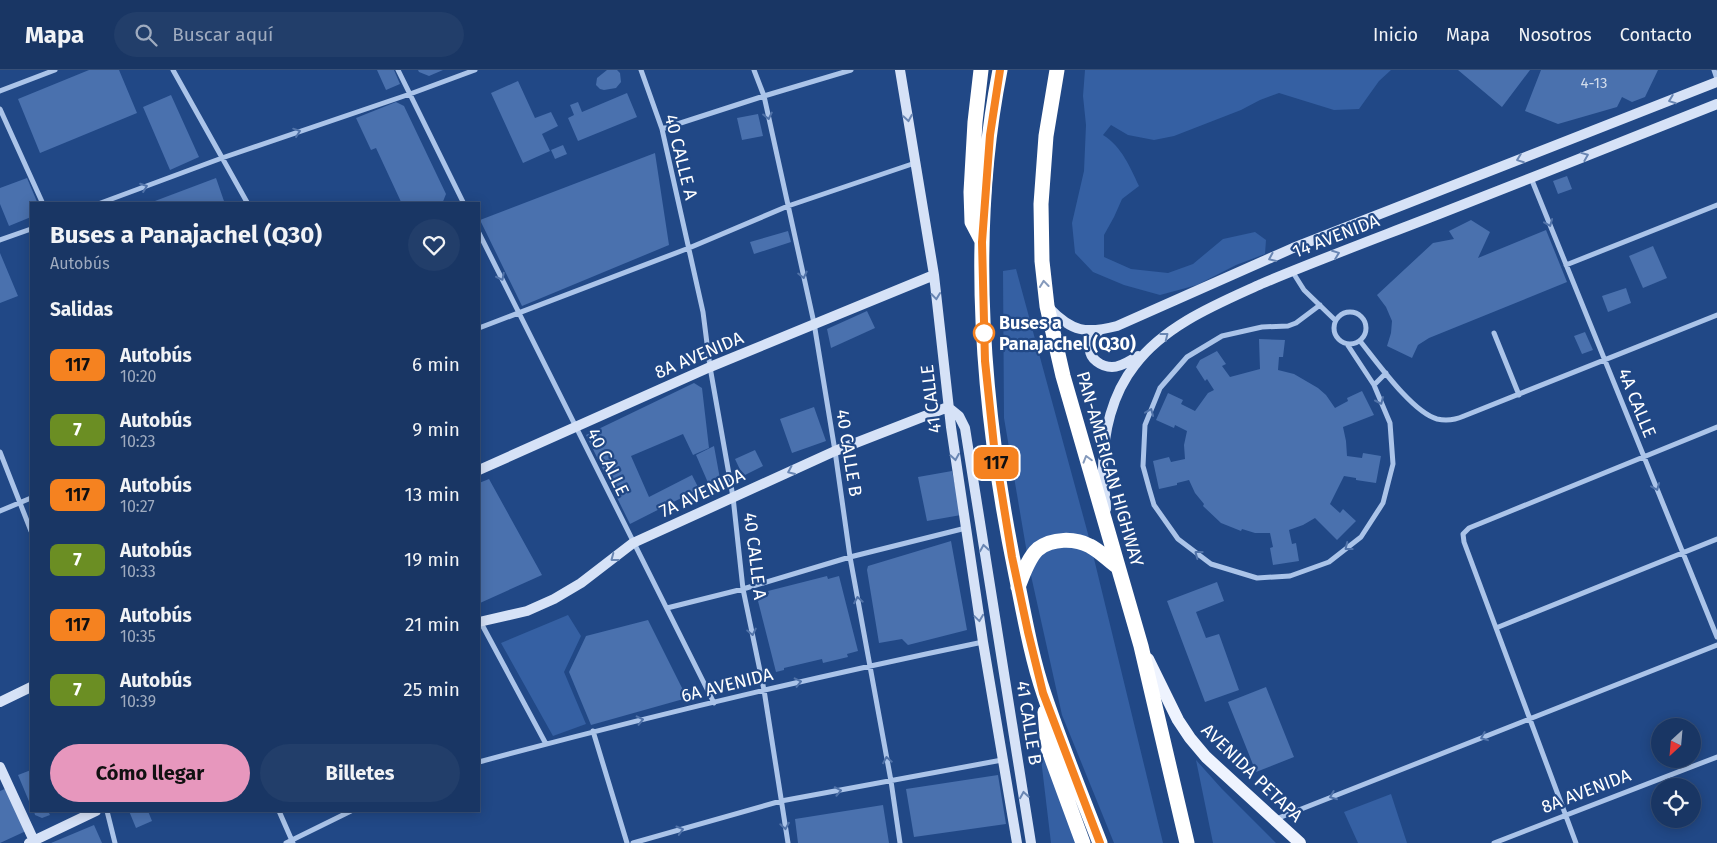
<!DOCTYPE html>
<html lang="es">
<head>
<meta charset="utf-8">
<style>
	body { margin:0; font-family:"Fira Sans",sans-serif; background:#223e6a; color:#f1f3f6; height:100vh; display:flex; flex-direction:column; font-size:19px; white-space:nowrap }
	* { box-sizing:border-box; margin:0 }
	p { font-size:16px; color:#9fabbf }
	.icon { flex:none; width:28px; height:28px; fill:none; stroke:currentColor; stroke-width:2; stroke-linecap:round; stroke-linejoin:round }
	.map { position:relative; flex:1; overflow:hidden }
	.drawer { position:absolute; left:30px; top:132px; width:450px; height:610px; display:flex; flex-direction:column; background:#193664; border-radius:0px; box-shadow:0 2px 12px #0003,0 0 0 1px #375078 }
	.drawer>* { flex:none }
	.badge { padding:0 10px; border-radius:8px; font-size:18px; line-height:32px }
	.needle { width:32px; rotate:206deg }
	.controls { position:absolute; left:1651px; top:648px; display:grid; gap:10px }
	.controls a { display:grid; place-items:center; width:50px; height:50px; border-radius:50%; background:#193664; box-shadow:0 2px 12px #0003,0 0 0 1px #375078; font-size:25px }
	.map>.badge { position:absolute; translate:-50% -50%; box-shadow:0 0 0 2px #fff }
	h2 { padding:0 20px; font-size:19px; line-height:45px }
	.round { display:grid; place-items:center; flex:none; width:52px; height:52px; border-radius:26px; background:#223e6a }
	.overview { display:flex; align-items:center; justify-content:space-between; height:85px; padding:0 20px }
	h1 { font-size:24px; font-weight:700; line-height:38px }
	.primary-button { display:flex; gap:10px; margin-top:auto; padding:10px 20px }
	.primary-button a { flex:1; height:58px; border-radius:30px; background:#e797bd; color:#111; font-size:20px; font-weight:700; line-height:58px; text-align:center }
	.primary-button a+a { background:#223e6a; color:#f1f3f6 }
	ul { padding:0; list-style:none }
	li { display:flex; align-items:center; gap:15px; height:65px; padding:0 20px }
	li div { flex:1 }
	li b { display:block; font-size:19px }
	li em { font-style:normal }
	li .badge { min-width:55px; font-weight:700; text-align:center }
	header { display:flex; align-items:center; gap:30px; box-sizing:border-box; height:70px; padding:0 25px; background:#193664; border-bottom:1px solid #375078 }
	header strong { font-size:24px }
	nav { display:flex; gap:28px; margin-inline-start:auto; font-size:18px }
	.search { width:350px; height:45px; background:#223e6a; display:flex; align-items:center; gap:12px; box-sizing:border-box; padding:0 18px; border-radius:28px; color:#9fabbf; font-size:19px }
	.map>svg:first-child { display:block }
</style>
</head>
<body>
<header>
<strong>Mapa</strong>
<div class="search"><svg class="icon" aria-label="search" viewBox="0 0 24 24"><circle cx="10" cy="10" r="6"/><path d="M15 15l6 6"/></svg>Buscar aquí</div>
<nav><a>Inicio</a><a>Mapa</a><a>Nosotros</a><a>Contacto</a></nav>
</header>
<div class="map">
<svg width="1717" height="773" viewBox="0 0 1717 773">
	<rect width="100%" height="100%" fill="#214886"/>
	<!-- green -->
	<path fill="#3560a3" d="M1085 0H1391L1379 11 1359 39 1334 40 1279 23 1260 30 1241 40 1174 66 1154 70 1128 65 1111 55 1103 65C1122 77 1130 97 1139 116L1122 129 1114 147 1104 165V187L1131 199 1168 203 1193 194 1223 169 1255 162 1266 170 1265 184 1236 195 1197 215 1160 225 1124 215 1093 202 1075 183 1072 153 1084 101 1086 55 1083 26Z
		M1016 199 1088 464 1163 773H1114L1062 645 1030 501 1004 348 1003 201Z
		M568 545 581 566 564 602 586 654 553 666 501 573Z
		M1039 672 1077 773H1051Z
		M1196 690 1222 719 1276 773H1213Z
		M1391 724 1407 773H1358L1344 742Z"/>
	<!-- building -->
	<path fill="#4a71ae" d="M89 0H119L137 43 40 83 18 29Z
		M377 0H394L400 14 386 20Z
		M418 0H443L429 6 419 2Z
		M607 0H617L620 3 621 12 616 18 604 20 600 19 596 15 597 8Z
		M1458 0H1530L1502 37Z
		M1541 0H1658L1645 27 1632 32 1622 27 1617 37 1558 54 1525 41Z
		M518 11 535 48 551 42 558 56 542 64 550 81 523 93 491 23Z
		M627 23 637 47 578 71 568 48 574 45 570 35 578 32 582 42Z
		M171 25 199 87 170 100 143 37Z
		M396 32 404 36 446 124 442 134H402L376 78 371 80 356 48Z
		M758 44 763 66 742 70 737 48Z
		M563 75 567 84 555 89 551 80Z
		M655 83 669 175 522 236 480 150Z
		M1567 106 1572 119 1558 124 1553 111Z
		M27 108 38 134H31V147L9 156 0 134V118Z
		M216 108 225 134H147Z
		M1471 150 1490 162 1478 188 1546 160 1567 212 1429 268 1418 275 1412 288 1387 276 1391 263 1392 251 1386 237 1377 225 1433 173 1454 169 1449 161Z
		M788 161 791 172 754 184 750 172Z
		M1653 176 1667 208 1643 218 1629 186Z
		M0 183 18 226 0 233Z
		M1626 218 1631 233 1608 242 1602 226Z
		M867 241 875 258 831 278 827 259Z
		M1585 262 1593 280 1582 284 1574 266Z
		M1259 269 1285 270 1283 287H1279L1278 300 1294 304 1318 318 1326 325 1335 338 1348 331 1347 328 1362 321 1374 345 1343 357 1346 371 1347 386 1362 388 1363 383 1381 386 1376 413 1356 410V408L1344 406 1330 434 1340 443 1343 439 1356 451 1337 470 1315 448 1303 455 1289 460 1292 474 1296 473 1299 491 1273 495 1270 478 1273 477 1270 463H1255L1242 459 1241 461 1221 453 1203 436 1204 434 1195 423 1189 410 1177 413V415L1159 419 1153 391 1169 387 1171 392 1185 389 1184 375 1187 361 1175 355 1174 358 1156 350 1168 323 1183 330 1181 334 1195 341 1208 323 1214 320 1207 309 1205 311 1196 297 1200 290 1217 281 1226 294 1222 296 1230 307 1260 299Z
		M694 313 702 318 709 378 693 385 683 364 631 386 649 427 692 405 699 419 630 454 586 365Z
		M814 337 826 371 792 383 780 349Z
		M714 376 720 409 709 415 696 385Z
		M755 380 763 396 743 406 735 389Z
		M952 401 961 445 927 451 918 407Z
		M489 409 542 505 480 533 479 530V413Z
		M951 471 967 560 908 575 902 569 879 573 867 500 868 496Z
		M827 506 828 509 839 506 858 581 847 584 848 587 823 593 822 589 784 598V600L776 602 757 527 769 524 768 521Z
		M1217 512 1224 531 1196 542 1206 568 1219 564 1239 620 1205 632 1167 531Z
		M648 550 687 628 591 655 569 602 586 566Z
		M1266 617 1294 687 1256 702 1228 632Z
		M31 700V736L18 705Z
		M998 705 1006 754 914 767 906 719Z
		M7 718 26 761 0 773V721Z
		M883 735 889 773H798L795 749Z
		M34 741H48L50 745 42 748 35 745Z
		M129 741H148L152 751 136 758Z
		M94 755 102 773H51Z"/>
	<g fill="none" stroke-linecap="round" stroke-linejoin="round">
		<!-- street -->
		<path stroke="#abc4e9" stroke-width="5" d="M173 0 248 134
			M398 0 464 134
			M641 0 662 59 703 242 710 297 733 427 743 519 764 620 788 773
			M754 0 764 26 814 253 835 381 850 487 891 711 900 773
			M1714 0 1717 9
			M0 21 55 0
			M0 39 43 134
			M662 59 764 26 851 0
			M1531 108 1717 567
			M98 134 222 88 410 24 475 0
			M479 163 714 633
			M0 170 31 159
			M1566 195 1717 135
			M1292 201 1304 220 1335 250
			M1320 235 1296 253 1288 256 1262 257 1222 266 1187 287 1160 318 1145 355 1143 396 1149 418 1154 435 1178 469 1211 494 1257 508 1290 506 1329 492 1361 467 1383 433 1393 394 1390 353 1374 315 1347 274
			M1334 258a16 16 0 1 1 32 0a16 16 0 1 1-32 0Z
			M479 258 689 178 788 136 915 93
			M1494 263 1519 325
			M1360 271C1377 292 1412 342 1437 349 1446 351 1455 350 1464 346L1717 245
			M1374 315 1386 303
			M0 382 31 461
			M0 441 31 428
			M667 538 743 519 850 487 966 458
			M480 551 546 674
			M1496 558 1717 469
			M593 661 627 773
			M479 692C645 647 814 607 983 572
			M107 741 115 773
			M279 741 293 773
			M1276 749 1717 575
			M286 773 351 741
			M633 773 781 731 1002 690
			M1494 773 1717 687
			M1576 773 1464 472 1463 464 1469 458 1717 357"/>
		<!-- secondary -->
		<path stroke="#d6e2f7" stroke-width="10" d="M900 0 934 205 951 357 983 572 1017 773
			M1049 238C1072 262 1086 264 1117 256L1293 178 1717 12
			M1099 261C1095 266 1090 271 1090 278 1089 289 1102 297 1112 297 1122 297 1130 290 1138 286
			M479 400 710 297 934 205
			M1106 439C1106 426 1103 413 1103 399 1103 363 1112 324 1135 295 1165 255 1217 234 1261 214 1320 189 1380 167 1439 144 1532 108 1624 71 1717 34
			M479 552 527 541 554 529 581 513 633 473 835 381 948 337 959 346 965 358 1031 773
			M0 632 31 617
			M0 697 35 773
			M29 773 96 741"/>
		<!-- primary -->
		<path stroke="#eef3fe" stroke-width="12" d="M1148 589 1178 650 1190 668 1206 687 1300 773"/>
		<!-- highway -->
		<path stroke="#fff" stroke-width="15" d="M981 0 975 52 971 122 972 152 982 171
			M1000 0C967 166 982 340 1016 505 1024 544 1031 586 1044 624 1061 675 1081 724 1100 773
			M1057 0 1046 66 1041 134 1042 191 1047 236 1063 306 1141 576 1187 773
			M1018 517C1023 505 1028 488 1038 479 1052 468 1075 468 1090 476 1100 481 1109 491 1118 497
			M1045 642 1048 678 1083 773"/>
	</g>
	<!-- one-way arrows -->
	<defs><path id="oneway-chevron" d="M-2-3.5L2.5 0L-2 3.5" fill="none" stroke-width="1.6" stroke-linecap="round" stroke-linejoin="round" transform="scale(1.25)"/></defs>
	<g stroke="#6986b3">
		<use href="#oneway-chevron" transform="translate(1672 30) rotate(159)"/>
		<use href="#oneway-chevron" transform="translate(908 48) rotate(81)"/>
		<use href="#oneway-chevron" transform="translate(1585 86) rotate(-22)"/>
		<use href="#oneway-chevron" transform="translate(1520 89) rotate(159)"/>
		<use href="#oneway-chevron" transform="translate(1336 184) rotate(-21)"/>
		<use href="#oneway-chevron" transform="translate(1272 188) rotate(156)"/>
		<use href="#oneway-chevron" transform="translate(936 226) rotate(84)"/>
		<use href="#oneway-chevron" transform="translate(1165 266) rotate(-38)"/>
		<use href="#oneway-chevron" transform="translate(955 387) rotate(81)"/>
		<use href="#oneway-chevron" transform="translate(791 401) rotate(156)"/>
		<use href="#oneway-chevron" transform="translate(984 478) rotate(-99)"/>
		<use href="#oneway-chevron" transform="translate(614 488) rotate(143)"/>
		<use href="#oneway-chevron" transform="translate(979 548) rotate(82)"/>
		<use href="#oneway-chevron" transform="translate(1024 725) rotate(-99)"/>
	</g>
	<g stroke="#5173a9">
		<use href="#oneway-chevron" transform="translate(768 46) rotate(78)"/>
		<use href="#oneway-chevron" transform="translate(297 62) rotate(-19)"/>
		<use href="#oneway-chevron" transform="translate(144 117) rotate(-20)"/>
		<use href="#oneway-chevron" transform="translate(1549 153) rotate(68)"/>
		<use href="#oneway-chevron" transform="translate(803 205) rotate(77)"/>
		<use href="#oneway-chevron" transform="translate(501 207) rotate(63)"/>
		<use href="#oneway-chevron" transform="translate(1380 331) rotate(66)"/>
		<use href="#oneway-chevron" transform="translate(1150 342) rotate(-68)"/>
		<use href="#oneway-chevron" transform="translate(1656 417) rotate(68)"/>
		<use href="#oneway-chevron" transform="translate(1348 477) rotate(142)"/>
		<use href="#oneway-chevron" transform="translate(1198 484) rotate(-143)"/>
		<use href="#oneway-chevron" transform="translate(858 530) rotate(-100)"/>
		<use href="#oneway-chevron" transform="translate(752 562) rotate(78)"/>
		<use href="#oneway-chevron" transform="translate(798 612) rotate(-13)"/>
		<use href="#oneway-chevron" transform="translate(640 650) rotate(-13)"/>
		<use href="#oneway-chevron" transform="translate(1484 667) rotate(158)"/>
		<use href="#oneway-chevron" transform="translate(887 690) rotate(-100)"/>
		<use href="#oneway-chevron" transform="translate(838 721) rotate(-11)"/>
		<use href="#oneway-chevron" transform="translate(1333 726) rotate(158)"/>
		<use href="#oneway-chevron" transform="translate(785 756) rotate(81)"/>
		<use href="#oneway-chevron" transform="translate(680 760) rotate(-16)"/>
	</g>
	<g stroke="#859abc">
		<use href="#oneway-chevron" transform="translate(1044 214) rotate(-96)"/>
		<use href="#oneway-chevron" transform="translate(1087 389) rotate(-106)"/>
	</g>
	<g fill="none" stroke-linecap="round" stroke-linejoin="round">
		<defs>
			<path id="line" d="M1000 0 990 65 982 172 985 291 994 376 1012 487 1028 562 1043 623 1100 773"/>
		</defs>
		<!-- line casing -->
		<use href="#line" stroke="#fff" stroke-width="11"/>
		<!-- line -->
		<use href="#line" stroke="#f58220" stroke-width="8"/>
	</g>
	<!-- markers -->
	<circle fill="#fff" stroke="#f58220" stroke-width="2.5" cx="984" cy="263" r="10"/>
	<g text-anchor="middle" stroke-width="4.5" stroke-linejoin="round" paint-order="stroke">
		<!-- number labels -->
		<g font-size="15" fill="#d2dceb">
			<text x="1594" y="18">4-13</text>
		</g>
		<!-- street labels -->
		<g font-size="18" fill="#fff" stroke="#214886">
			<text transform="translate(681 87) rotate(76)" y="6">40 CALLE A</text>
			<text transform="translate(1336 166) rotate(-21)" y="6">14 AVENIDA</text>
			<text transform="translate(699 285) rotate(-23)" y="6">8A AVENIDA</text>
			<text transform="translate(931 329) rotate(-97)" y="6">41 CALLE</text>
			<text transform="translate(1637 333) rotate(68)" y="6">4A CALLE</text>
			<text transform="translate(849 383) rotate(81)" y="6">40 CALLE B</text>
			<text transform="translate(608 392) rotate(64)" y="6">40 CALLE</text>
			<text transform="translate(1110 399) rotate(74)" y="6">PAN-AMERICAN HIGHWAY</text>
			<text transform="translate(702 423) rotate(-25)" y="6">7A AVENIDA</text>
			<text transform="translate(755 486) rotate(83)" y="6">40 CALLE A</text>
			<text transform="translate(727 615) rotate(-14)" y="6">6A AVENIDA</text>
			<text transform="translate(1029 653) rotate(81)" y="6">41 CALLE B</text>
			<text transform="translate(1252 703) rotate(44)" y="6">AVENIDA PETAPA</text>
			<text transform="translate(1586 721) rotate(-21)" y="6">8A AVENIDA</text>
		</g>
		<!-- stop labels -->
		<g font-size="18" font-weight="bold" fill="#fff" stroke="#214886" text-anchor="start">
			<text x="999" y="259">Buses a<tspan x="999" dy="21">Panajachel (Q30)</tspan></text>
		</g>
	</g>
</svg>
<div class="controls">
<a><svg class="needle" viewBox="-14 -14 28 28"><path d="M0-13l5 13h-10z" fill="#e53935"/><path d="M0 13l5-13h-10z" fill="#9fabbf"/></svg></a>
<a><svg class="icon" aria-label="locate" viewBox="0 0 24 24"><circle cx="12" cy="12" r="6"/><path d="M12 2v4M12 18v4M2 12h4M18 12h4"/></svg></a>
</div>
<b class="badge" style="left:996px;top:393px;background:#f58220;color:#111">117</b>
<section class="drawer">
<div class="overview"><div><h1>Buses a Panajachel (Q30)</h1><p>Autobús</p></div><a class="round"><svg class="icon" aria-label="heart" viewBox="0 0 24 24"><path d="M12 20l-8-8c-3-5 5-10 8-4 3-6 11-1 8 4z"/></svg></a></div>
<h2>Salidas</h2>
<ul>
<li><span class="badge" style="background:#f58220;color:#111">117</span><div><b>Autobús</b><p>10:20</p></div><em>6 min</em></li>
<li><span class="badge" style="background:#6b8e23;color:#fff">7</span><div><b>Autobús</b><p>10:23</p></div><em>9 min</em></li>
<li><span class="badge" style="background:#f58220;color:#111">117</span><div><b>Autobús</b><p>10:27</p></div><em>13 min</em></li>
<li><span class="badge" style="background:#6b8e23;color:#fff">7</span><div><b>Autobús</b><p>10:33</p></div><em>19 min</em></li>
<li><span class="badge" style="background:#f58220;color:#111">117</span><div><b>Autobús</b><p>10:35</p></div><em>21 min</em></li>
<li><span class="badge" style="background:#6b8e23;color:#fff">7</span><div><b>Autobús</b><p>10:39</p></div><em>25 min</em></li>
</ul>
<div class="primary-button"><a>Cómo llegar</a><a>Billetes</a></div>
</section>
</div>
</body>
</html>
